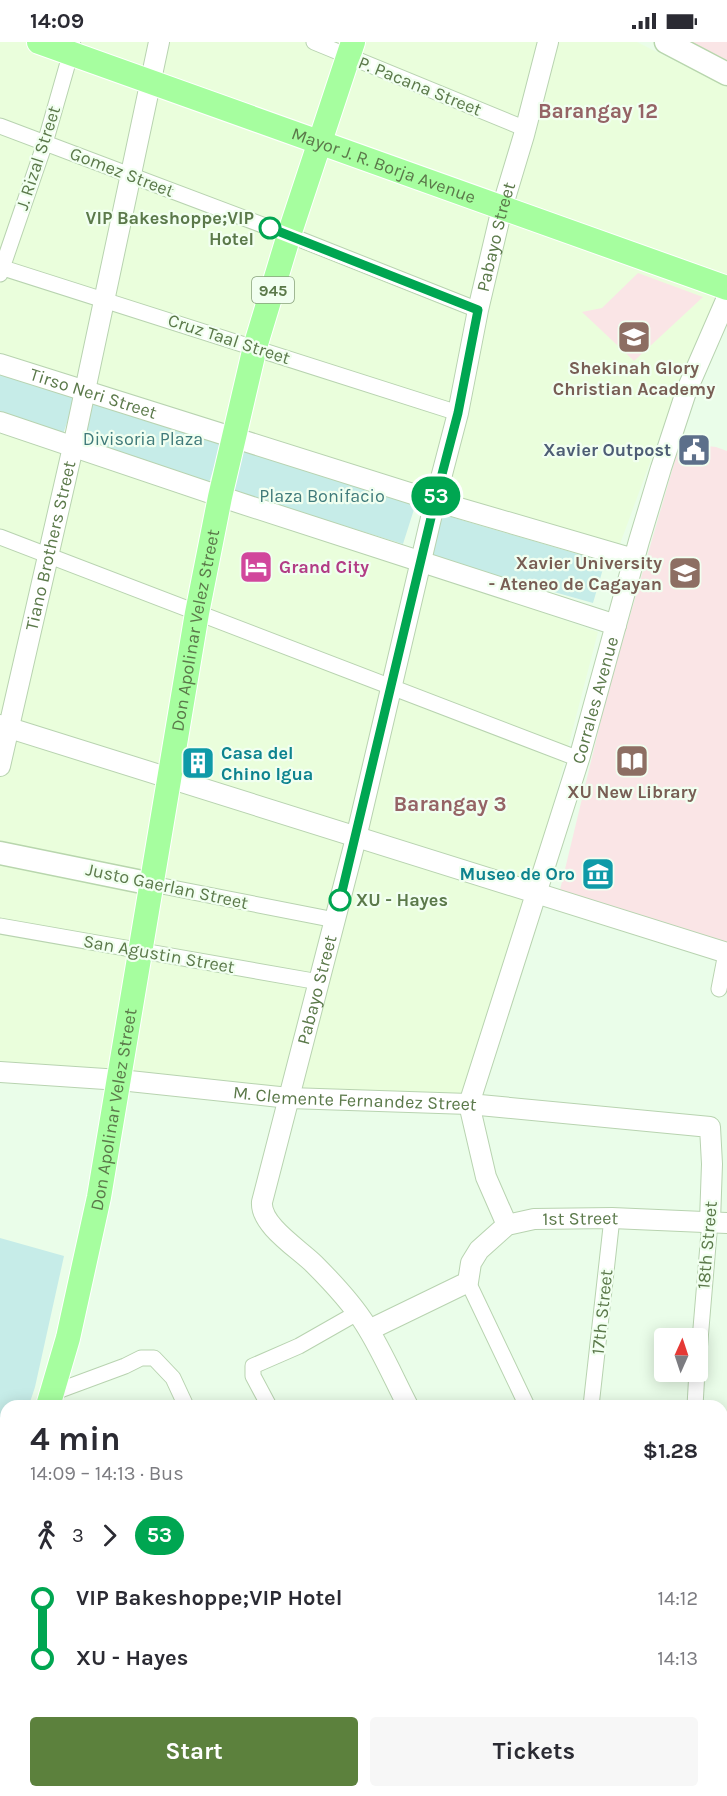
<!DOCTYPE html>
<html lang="en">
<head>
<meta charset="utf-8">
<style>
	body { margin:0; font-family:Karla,sans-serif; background:#f7f7f7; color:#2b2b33; height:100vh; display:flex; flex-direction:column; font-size:22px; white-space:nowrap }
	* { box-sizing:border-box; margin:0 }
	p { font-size:20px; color:#7c7c81 }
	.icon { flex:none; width:33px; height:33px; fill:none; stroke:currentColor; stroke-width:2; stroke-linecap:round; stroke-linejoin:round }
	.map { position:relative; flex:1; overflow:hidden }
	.panel { position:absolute; left:0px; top:1358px; width:728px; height:398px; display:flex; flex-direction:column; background:#fff; border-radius:18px 18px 0 0; box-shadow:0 3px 15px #0003 }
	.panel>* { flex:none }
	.badge { padding:0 12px; border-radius:20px; font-size:21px; line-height:39px }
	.needle { width:39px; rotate:3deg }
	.controls { position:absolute; left:654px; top:1286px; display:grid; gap:12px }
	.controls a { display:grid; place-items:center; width:54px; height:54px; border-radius:6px; background:#fff; box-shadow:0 3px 15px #0003; font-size:30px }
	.map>.badge { position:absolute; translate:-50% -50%; box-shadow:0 0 0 3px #fff }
	.legs { display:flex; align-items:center; gap:9px; height:66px; padding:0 30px; font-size:20px }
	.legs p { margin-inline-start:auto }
	.head { display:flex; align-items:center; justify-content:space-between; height:102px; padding:0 30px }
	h1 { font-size:33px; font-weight:700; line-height:45px }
	.action { display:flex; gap:12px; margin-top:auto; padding:12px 30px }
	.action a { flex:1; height:69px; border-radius:6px; background:#5c813d; color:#fff; font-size:24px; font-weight:700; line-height:69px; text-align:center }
	.action a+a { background:#f7f7f7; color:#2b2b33 }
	ul { padding:0 30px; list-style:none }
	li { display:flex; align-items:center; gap:21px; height:60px; font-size:22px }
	li i { display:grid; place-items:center; width:9px; height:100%; margin:0 8px; background:currentColor }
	li i::after { content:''; width:15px; height:15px; margin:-8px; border:4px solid; border-radius:50%; background:#fff }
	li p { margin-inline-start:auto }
	li:first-child i { background:linear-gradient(#0000 50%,currentColor 0) }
	li:last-child i { background:linear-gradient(currentColor 50%,#0000 0) }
	.status { display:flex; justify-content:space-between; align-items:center; height:42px; padding:0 30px; background:#fff; direction:ltr }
	.status svg { height:16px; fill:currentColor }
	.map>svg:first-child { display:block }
</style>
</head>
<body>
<div class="status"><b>14:09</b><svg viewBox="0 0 49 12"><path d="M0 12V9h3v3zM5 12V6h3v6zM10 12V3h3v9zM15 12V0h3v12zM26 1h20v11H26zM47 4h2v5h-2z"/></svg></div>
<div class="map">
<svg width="727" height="1754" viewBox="0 0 727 1754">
	<rect width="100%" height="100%" fill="#eafde9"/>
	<!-- commercial -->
	<path fill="#eafedc" d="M0 0H637L727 45V232L684 328 620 502 438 451 0 315Z
		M0 390 236 471 408 523 598 590 533 840 466 1059 370 1053 0 1021Z"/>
	<!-- education -->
	<path fill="#fae5e6" d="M686 0H727V21Z
		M638 231 703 255 634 319 582 270 602 266Z
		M680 401 716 405 727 409V902L560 848 607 653Z
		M249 1749H341L340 1754H249Z"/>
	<!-- green -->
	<path fill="#c6ece8" d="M0 328 76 355 62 395 0 373Z
		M91 358 222 400 209 441 77 399Z
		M241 407 416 461 403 502 229 448Z
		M441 472 605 520 593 561 430 515Z
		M0 1196 64 1214 35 1345 29 1363 6 1364V1435L0 1453Z"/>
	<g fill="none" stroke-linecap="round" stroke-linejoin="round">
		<defs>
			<path id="minor" d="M314 0 526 87
				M0 84 289 193 478 268
				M0 225 458 371
				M0 232 45 101 73 3
				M0 495 579 717
				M152 842 335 878
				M0 884 319 940
				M719 947 726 911
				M468 1240 527 1364
				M698 1322 710 1179
				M52 1351 125 1324 141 1316H154L173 1336 186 1364
				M269 1364 253 1334V1324L299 1304 357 1271
				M591 1364 612 1176
				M695 1364 697 1329
				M722 1623 727 1622
				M227 1749V1754
				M350 1749V1754
				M602 1749 603 1754
				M658 1754 719 1749"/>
			<g id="tertiary">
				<path id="s1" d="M0 322 435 459 634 517"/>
				<path d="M0 380 237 460 616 583"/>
				<path d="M0 683 727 911"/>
				<path id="s2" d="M0 724 73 405 159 0"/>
				<path id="s3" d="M0 1030 120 1038 289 1056 469 1062 710 1085 712 1122 710 1179"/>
				<path id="s4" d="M469 1062 579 717 639 499 661 426 686 350 727 256"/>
				<path d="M469 1062 486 1135 507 1183"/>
				<path id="s5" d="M369 1288 468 1240 471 1221 479 1208 507 1183 534 1177 612 1176 727 1181"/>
				<path id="s6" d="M408 1364C394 1337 381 1307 365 1282 351 1260 332 1240 314 1222 299 1207 260 1183 262 1160L356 796 435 459 458 371 478 268 502 166 524 93 548 0"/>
				<path d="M495 1749V1754"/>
			</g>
			<path id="secondary" d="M666 0 727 32
				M0 811 152 842"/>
			<g id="primary">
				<path id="s7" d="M39 0 727 246"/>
				<path id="s8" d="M48 1364 68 1296 99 1155 197 571 220 455 255 305 289 193 353 0"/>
				<path d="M0 1516 6 1498"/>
			</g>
		</defs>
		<!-- minor casing -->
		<use href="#minor" stroke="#b8d3b0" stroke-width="17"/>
		<!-- tertiary casing -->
		<use href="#tertiary" stroke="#b8d3b0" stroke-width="22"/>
		<!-- secondary casing -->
		<use href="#secondary" stroke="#b8d6ad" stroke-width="25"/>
		<!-- primary casing -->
		<use href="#primary" stroke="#fff" stroke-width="26"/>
		<!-- minor -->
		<use href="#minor" stroke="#fff" stroke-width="15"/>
		<!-- tertiary -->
		<use href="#tertiary" stroke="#fff" stroke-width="20"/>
		<!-- secondary -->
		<use href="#secondary" stroke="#fff" stroke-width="22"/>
		<!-- primary -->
		<use href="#primary" stroke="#a6fe9f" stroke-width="24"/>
	</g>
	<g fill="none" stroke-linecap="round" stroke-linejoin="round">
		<defs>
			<path id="line-1" d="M270 186 478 268 458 371 435 459 340 858"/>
		</defs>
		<!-- line-1 casing -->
		<use href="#line-1" stroke="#fff" stroke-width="14"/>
		<!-- line-1 -->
		<use href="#line-1" stroke="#00a651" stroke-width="9"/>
	</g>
	<!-- icons -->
	<defs>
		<symbol id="school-square" viewBox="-11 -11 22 22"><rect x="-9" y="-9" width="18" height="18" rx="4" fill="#8d6e63" stroke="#f1fff0"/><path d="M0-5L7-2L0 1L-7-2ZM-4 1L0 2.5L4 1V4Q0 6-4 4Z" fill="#fff"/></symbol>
		<symbol id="civic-square" viewBox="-11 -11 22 22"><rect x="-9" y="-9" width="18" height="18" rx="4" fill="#5c6f8a" stroke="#f1fff0"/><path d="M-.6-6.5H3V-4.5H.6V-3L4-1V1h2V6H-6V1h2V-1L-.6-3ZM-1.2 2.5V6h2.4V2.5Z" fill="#fff"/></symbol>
		<symbol id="hotel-square" viewBox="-11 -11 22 22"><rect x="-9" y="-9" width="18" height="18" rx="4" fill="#d1479c" stroke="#f1fff0"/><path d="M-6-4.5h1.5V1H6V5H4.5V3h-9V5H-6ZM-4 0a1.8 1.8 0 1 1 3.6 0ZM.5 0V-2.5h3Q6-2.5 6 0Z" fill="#fff"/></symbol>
		<symbol id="university-square" viewBox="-11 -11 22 22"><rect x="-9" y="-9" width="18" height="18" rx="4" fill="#8d6e63" stroke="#f1fff0"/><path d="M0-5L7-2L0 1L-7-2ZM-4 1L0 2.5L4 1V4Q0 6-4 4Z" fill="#fff"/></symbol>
		<symbol id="library-square" viewBox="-11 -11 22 22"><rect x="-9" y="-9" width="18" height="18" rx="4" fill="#8d6e63" stroke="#f1fff0"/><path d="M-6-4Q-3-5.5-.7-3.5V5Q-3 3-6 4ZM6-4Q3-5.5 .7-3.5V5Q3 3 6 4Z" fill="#fff"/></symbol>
		<symbol id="building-square" viewBox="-11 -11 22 22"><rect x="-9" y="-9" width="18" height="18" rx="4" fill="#0f9aa8" stroke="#f1fff0"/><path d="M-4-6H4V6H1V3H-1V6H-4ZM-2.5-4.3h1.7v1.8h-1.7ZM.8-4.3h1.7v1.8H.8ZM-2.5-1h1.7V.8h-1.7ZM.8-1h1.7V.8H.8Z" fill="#fff"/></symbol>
		<symbol id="museum-square" viewBox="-11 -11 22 22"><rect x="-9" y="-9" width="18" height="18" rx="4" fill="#0f9aa8" stroke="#f1fff0"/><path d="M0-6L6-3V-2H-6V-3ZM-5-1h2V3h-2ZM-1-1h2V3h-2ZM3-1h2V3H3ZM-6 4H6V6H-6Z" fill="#fff"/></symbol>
	</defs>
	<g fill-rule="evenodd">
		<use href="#school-square" x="615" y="276" width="38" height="38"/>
		<use href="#civic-square" x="675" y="389" width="38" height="38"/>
		<use href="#hotel-square" x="237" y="506" width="38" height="38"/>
		<use href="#university-square" x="666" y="512" width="38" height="38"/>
		<use href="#library-square" x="613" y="700" width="38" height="38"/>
		<use href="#building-square" x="179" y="702" width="38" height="38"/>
		<use href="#museum-square" x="579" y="813" width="38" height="38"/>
	</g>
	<!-- markers -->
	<g fill="#fff" stroke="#00a651" stroke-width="3">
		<circle cx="270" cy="186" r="10"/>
		<circle cx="340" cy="858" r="10"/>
	</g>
	<g text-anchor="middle" stroke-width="4.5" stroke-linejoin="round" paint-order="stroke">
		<!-- shield labels -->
		<rect fill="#f1fff0" stroke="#88a17c" stroke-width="1.5" x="252" y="235" width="42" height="26" rx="4.5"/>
		<g font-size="16" font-weight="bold" fill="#5b794a">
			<text x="273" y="254">945</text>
		</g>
		<!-- street labels -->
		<g font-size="18" fill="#5b794a" stroke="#f1fff0">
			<text transform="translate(420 44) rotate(22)" y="6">P. Pacana Street</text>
			<text transform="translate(38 116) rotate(-72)" y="6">J. Rizal Street</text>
			<text dy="6" stroke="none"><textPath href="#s7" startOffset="366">Mayor J. R. Borja Avenue</textPath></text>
			<text transform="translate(122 130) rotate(21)" y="6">Gomez Street</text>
			<text dy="6" stroke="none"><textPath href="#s6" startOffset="1248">Pabayo Street</textPath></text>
			<text transform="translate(229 297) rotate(18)" y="6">Cruz Taal Street</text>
			<text dy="6" stroke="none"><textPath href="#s1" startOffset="98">Tirso Neri Street</textPath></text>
			<text dy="6" stroke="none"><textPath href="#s2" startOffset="226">Tiano Brothers Street</textPath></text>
			<text dy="6" stroke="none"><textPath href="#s8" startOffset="790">Don Apolinar Velez Street</textPath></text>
			<text dy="6" stroke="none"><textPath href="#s4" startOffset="423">Corrales Avenue</textPath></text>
			<text transform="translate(167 844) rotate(12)" y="6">Justo Gaerlan Street</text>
			<text transform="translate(159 912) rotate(10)" y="6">San Agustin Street</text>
			<text dy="6" stroke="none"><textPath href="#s6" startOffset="474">Pabayo Street</textPath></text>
			<text dy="6" stroke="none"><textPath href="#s3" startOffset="356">M. Clemente Fernandez Street</textPath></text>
			<text dy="6" stroke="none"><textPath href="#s8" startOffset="304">Don Apolinar Velez Street</textPath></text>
			<text dy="6" stroke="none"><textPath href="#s5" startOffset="256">1st Street</textPath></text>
			<text transform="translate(707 1203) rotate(-85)" y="6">18th Street</text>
			<text transform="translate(602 1270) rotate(-84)" y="6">17th Street</text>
		</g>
		<!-- stop labels -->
		<g font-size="18" font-weight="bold" fill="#5b794a" stroke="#f1fff0" text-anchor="end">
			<text x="254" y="182">VIP Bakeshoppe;VIP<tspan x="254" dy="21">Hotel</tspan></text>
			<text x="356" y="864" text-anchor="start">XU - Hayes</text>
		</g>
		<!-- education labels -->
		<g font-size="18" font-weight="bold" fill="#785e54" stroke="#f1fff0">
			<text x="634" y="332">Shekinah Glory<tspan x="634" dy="21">Christian Academy</tspan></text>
			<text x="662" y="527" text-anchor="end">Xavier University<tspan x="662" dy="21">- Ateneo de Cagayan</tspan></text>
			<text x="632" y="756">XU New Library</text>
		</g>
		<!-- park labels -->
		<g font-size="18" fill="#3f7a7a" stroke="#f1fff0">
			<text x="143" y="403">Divisoria Plaza</text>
			<text x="322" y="460">Plaza Bonifacio</text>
		</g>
		<!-- service labels -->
		<g font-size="18" font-weight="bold" fill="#4e5e75" stroke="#f1fff0" text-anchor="end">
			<text x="671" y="414">Xavier Outpost</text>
		</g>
		<!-- hotel labels -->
		<g font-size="18" font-weight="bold" fill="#b23c85" stroke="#f1fff0" text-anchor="start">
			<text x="279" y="531">Grand City</text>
		</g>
		<!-- culture labels -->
		<g font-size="18" font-weight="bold" fill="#0d838f" stroke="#f1fff0" text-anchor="start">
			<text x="221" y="717">Casa del<tspan x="221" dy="21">Chino Igua</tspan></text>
			<text x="575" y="838" text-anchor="end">Museo de Oro</text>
		</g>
		<!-- quarter labels -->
		<g font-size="21" font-weight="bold" fill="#956365" stroke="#f1fff0">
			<text x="598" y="76">Barangay 12</text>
			<text x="450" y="769">Barangay 3</text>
		</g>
	</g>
</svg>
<div class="controls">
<a><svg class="needle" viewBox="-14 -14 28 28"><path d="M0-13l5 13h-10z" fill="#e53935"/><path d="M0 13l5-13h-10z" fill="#7c7c81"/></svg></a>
</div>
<b class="badge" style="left:436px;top:454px;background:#00a651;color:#fff">53</b>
<section class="panel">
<div class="head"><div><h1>4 min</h1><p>14:09 – 14:13 · Bus</p></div><b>$1.28</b></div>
<div class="legs"><svg class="icon" aria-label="walk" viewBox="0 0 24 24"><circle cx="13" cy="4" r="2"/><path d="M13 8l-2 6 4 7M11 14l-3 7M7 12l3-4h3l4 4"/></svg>3<svg class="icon" aria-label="forward" viewBox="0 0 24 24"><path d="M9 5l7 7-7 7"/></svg><b class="badge" style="background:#00a651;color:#fff">53</b></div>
<ul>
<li><i style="color:#00a651"></i><b>VIP Bakeshoppe;VIP Hotel</b><p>14:12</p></li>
<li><i style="color:#00a651"></i><b>XU - Hayes</b><p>14:13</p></li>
</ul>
<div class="action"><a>Start</a><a>Tickets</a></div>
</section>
</div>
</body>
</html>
